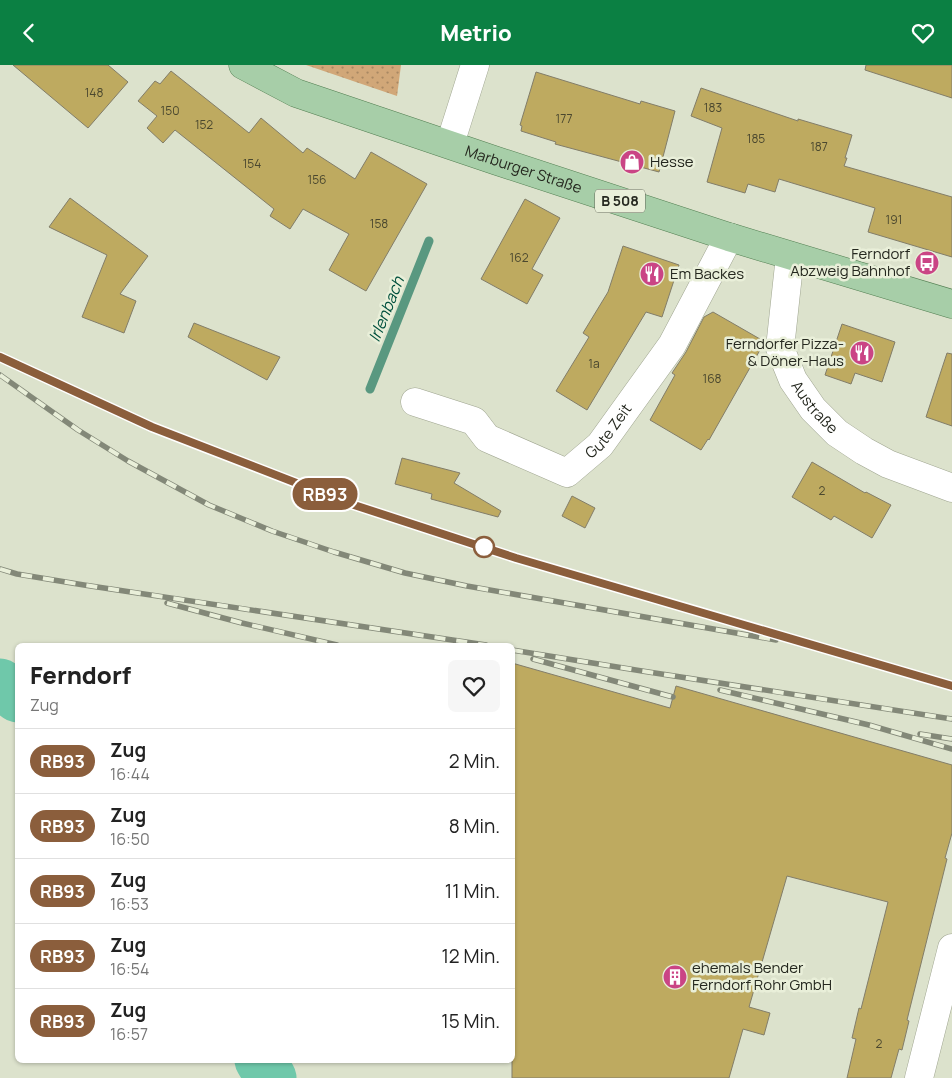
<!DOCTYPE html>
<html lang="de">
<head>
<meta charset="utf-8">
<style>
	body { margin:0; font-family:Manrope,sans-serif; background:#f6f6f6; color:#222; height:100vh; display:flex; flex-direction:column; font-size:19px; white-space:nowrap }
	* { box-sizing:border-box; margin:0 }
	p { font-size:16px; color:#767676 }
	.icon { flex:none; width:28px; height:28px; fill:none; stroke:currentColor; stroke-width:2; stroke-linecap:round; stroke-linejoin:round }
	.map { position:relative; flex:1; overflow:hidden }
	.sheet { position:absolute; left:15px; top:578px; width:500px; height:420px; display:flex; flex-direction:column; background:#fff; border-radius:8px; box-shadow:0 1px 4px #0004 }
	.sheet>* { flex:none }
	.badge { padding:0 10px; border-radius:16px; font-size:18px; line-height:32px }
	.map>.badge { position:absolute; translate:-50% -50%; box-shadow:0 0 0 2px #fff }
	.round { display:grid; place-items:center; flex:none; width:52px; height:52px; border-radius:8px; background:#f6f6f6 }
	.summary { display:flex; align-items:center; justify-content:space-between; height:85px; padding:0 15px }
	h1 { font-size:24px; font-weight:800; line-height:38px }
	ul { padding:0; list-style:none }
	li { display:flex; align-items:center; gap:15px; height:65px; padding:0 15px; border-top:1px solid #e0e0e0 }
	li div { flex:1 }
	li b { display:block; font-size:19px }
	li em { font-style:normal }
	li .badge { min-width:55px; font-weight:700; text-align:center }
	header { display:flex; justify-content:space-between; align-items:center; height:65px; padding:0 15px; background:#0b8043; color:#fff; font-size:22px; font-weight:800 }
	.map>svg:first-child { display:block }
</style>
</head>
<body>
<header><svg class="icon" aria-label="back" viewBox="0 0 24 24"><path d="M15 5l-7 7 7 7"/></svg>Metrio<svg class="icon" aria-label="heart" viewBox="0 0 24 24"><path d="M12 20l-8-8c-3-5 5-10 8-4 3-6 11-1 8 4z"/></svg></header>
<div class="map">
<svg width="952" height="1013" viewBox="0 0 952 1013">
	<defs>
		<pattern id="park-dots" width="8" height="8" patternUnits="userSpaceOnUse" patternTransform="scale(1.25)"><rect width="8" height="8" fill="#d1a778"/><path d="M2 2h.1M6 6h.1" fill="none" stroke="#a98862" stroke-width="1.8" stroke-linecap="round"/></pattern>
	</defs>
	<rect width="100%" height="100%" fill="#dce2cc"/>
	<!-- park -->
	<path fill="url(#park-dots)" d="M306 0H401L397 31Z"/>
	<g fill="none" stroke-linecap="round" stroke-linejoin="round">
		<!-- stream -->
		<path stroke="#599880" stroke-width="9" d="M370 324 429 176
			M3 621 18 613"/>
		<!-- river -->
		<path stroke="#6fc8aa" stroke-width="51" d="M0 619 18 632
			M260 995 271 1013"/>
	</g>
	<!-- building -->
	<path fill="#beaa60" stroke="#827d69" d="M13 0H108L128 17 88 63Z
		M866 0H952V33L865 5Z
		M171 6 249 68 261 53 303 88 307 83 355 114 371 87 427 119 366 226 329 205 349 169 303 144 290 164 270 151 274 144 175 65 163 78 147 63 157 51 138 36 155 16 160 19Z
		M536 7 640 39 641 36 675 46 659 107 555 79 556 77 521 66 522 61 520 60Z
		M701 23 798 56V54L852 70 845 93H847L844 101 952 132V192L868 167 875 143 779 114 775 127 748 119 745 128 707 117 722 63 691 51Z
		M70 133 148 191 120 229 136 236 124 268 82 252 107 190 49 162Z
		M525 134 560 153 532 204 543 210 527 239 481 214Z
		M623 181 679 200 662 252 646 247 587 345 556 326 589 272 583 268 608 227Z
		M713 247 760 274V285L709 375 708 374 701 385 650 355 675 310 672 308 686 287 704 252Z
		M194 258 280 292 267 315 188 272Z
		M842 259 895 277 882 317 855 308 851 319 825 310Z
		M947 288 952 289V361L926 352Z
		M402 393 460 408 454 418 501 446 498 452 431 434 432 429 395 419Z
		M812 397 865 428 866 427 891 440 872 473 834 451 831 455 792 432Z
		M572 431 595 443 585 463 562 451Z
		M512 598 670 643 676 621 952 700V768L945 793 947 794 907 955 909 956 902 985 899 984 891 1013H847L856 974 852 973 859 943 861 944 888 837 787 811 749 942 770 948 764 970 743 964 729 1013H512Z"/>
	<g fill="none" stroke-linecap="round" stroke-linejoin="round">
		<defs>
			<g id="minor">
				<path d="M450 79 475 0"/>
				<path id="s1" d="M790 191 780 283 793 315 813 344 837 368 864 386 888 399 952 423"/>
				<path id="s2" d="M415 337 474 356 487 373 567 408 600 380 672 280 729 172"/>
				<path d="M919 1013 952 883"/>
			</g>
			<g id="major">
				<path id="s3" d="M243 0 296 28 497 96 729 172 952 239"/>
			</g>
		</defs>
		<!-- minor casing -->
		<use href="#minor" stroke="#9fa590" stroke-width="29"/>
		<!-- major casing -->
		<use href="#major" stroke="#537f52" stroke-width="29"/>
		<!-- minor -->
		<use href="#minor" stroke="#fff" stroke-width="28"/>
		<!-- major -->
		<use href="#major" stroke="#a7cea8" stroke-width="28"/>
		<defs>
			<path id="rail" d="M0 292 152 362 348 438 516 493 952 621
				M0 310 78 365 128 396 209 440 272 466 334 487 405 508 467 521 776 575
				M0 504 17 509 84 520 486 580
				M167 538 242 558 337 580
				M512 585 642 606 952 654
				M533 594 673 632
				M720 625 869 660 952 684
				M920 669 952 674"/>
		</defs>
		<!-- rail casing -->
		<use href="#rail" stroke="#838878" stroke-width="5.5"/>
		<!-- rail -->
		<use href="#rail" stroke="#e9efd9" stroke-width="4" stroke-dasharray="11" stroke-linecap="butt"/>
	</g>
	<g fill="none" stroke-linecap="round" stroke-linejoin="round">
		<defs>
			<path id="line" d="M0 292 152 362 348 438 516 493 952 621"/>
		</defs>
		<!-- line casing -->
		<use href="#line" stroke="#fff" stroke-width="11"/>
		<!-- line -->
		<use href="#line" stroke="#8b5e3c" stroke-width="8"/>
	</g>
	<!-- icons -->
	<defs>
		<symbol id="shop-disc" viewBox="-11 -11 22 22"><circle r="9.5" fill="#ca4485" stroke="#e9efd9"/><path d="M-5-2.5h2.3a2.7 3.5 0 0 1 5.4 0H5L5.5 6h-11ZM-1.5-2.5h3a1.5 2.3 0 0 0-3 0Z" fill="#fff"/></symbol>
		<symbol id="bus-disc" viewBox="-11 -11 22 22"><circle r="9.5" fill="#ca4485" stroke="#e9efd9"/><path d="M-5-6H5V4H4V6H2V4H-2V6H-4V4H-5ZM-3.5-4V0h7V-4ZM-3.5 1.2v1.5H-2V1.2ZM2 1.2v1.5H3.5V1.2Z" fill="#fff"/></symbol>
		<symbol id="restaurant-disc" viewBox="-11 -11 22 22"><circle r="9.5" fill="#ca4485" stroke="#e9efd9"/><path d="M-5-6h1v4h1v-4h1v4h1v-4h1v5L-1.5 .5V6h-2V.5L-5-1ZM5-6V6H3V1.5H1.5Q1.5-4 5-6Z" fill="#fff"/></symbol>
		<symbol id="building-disc" viewBox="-11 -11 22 22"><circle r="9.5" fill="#ca4485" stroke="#e9efd9"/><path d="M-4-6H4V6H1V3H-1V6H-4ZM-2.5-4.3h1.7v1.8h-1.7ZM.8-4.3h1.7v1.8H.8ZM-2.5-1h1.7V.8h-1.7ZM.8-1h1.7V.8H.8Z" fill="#fff"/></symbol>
	</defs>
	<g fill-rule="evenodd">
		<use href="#shop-disc" x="618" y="83" width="28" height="28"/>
		<use href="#bus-disc" x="913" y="184" width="28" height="28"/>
		<use href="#restaurant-disc" x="638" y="195" width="28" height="28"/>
		<use href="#restaurant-disc" x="848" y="274" width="28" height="28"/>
		<use href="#building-disc" x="661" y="898" width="28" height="28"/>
	</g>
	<!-- markers -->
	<circle fill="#fff" stroke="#8b5e3c" stroke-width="2.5" cx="484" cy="482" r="10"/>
	<g text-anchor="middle" stroke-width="5" stroke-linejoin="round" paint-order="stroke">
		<!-- number labels -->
		<g font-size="12" fill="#4b482f">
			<text x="94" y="32">148</text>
			<text x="713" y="47">183</text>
			<text x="170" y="50">150</text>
			<text x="564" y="58">177</text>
			<text x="204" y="64">152</text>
			<text x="756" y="78">185</text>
			<text x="819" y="86">187</text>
			<text x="252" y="103">154</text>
			<text x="317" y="119">156</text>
			<text x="894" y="159">191</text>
			<text x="379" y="163">158</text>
			<text x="519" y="197">162</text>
			<text x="594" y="303">1a</text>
			<text x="712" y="318">168</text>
			<text x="822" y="430">2</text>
			<text x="879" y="983">2</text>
		</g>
		<!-- shield labels -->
		<rect fill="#e9efd9" stroke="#606457" stroke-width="1" x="595" y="124.5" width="50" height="23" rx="4"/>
		<g font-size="14" font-weight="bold" fill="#25281f">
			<text x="620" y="141">B 508</text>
		</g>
		<!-- poi labels -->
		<g font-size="15" fill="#25281f" stroke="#e9efd9" text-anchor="start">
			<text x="650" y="102">Hesse</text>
			<text x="910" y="194" text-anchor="end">Ferndorf<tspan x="910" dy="17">Abzweig Bahnhof</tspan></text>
			<text x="670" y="214">Em Backes</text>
			<text x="844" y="284" text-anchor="end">Ferndorfer Pizza-<tspan x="844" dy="17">&amp; Döner-Haus</tspan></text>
			<text x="692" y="908">ehemals Bender<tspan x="692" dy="17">Ferndorf Rohr GmbH</tspan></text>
		</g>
		<!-- street labels -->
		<g font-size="15" fill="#25281f" stroke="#e9efd9">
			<text dy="5" stroke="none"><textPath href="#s3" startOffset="300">Marburger Straße</textPath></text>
			<text dy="5" stroke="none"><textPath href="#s1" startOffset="162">Austraße</textPath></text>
			<text dy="5" stroke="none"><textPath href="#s2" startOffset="230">Gute Zeit</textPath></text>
		</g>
		<!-- water labels -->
		<g font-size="16" font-style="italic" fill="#00503d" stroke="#e9efd9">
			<text transform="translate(386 244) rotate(-68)" y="6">Irlenbach</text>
		</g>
	</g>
</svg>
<b class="badge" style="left:325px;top:429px;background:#8b5e3c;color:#fff">RB93</b>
<section class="sheet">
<div class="summary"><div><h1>Ferndorf</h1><p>Zug</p></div><a class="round"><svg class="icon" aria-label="heart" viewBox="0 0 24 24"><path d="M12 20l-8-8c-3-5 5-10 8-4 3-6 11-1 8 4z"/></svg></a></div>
<ul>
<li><span class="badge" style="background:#8b5e3c;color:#fff">RB93</span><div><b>Zug</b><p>16:44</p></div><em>2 Min.</em></li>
<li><span class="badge" style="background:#8b5e3c;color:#fff">RB93</span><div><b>Zug</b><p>16:50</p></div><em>8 Min.</em></li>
<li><span class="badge" style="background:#8b5e3c;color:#fff">RB93</span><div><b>Zug</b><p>16:53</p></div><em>11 Min.</em></li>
<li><span class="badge" style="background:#8b5e3c;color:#fff">RB93</span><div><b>Zug</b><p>16:54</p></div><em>12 Min.</em></li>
<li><span class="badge" style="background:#8b5e3c;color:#fff">RB93</span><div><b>Zug</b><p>16:57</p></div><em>15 Min.</em></li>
</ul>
</section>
</div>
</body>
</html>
